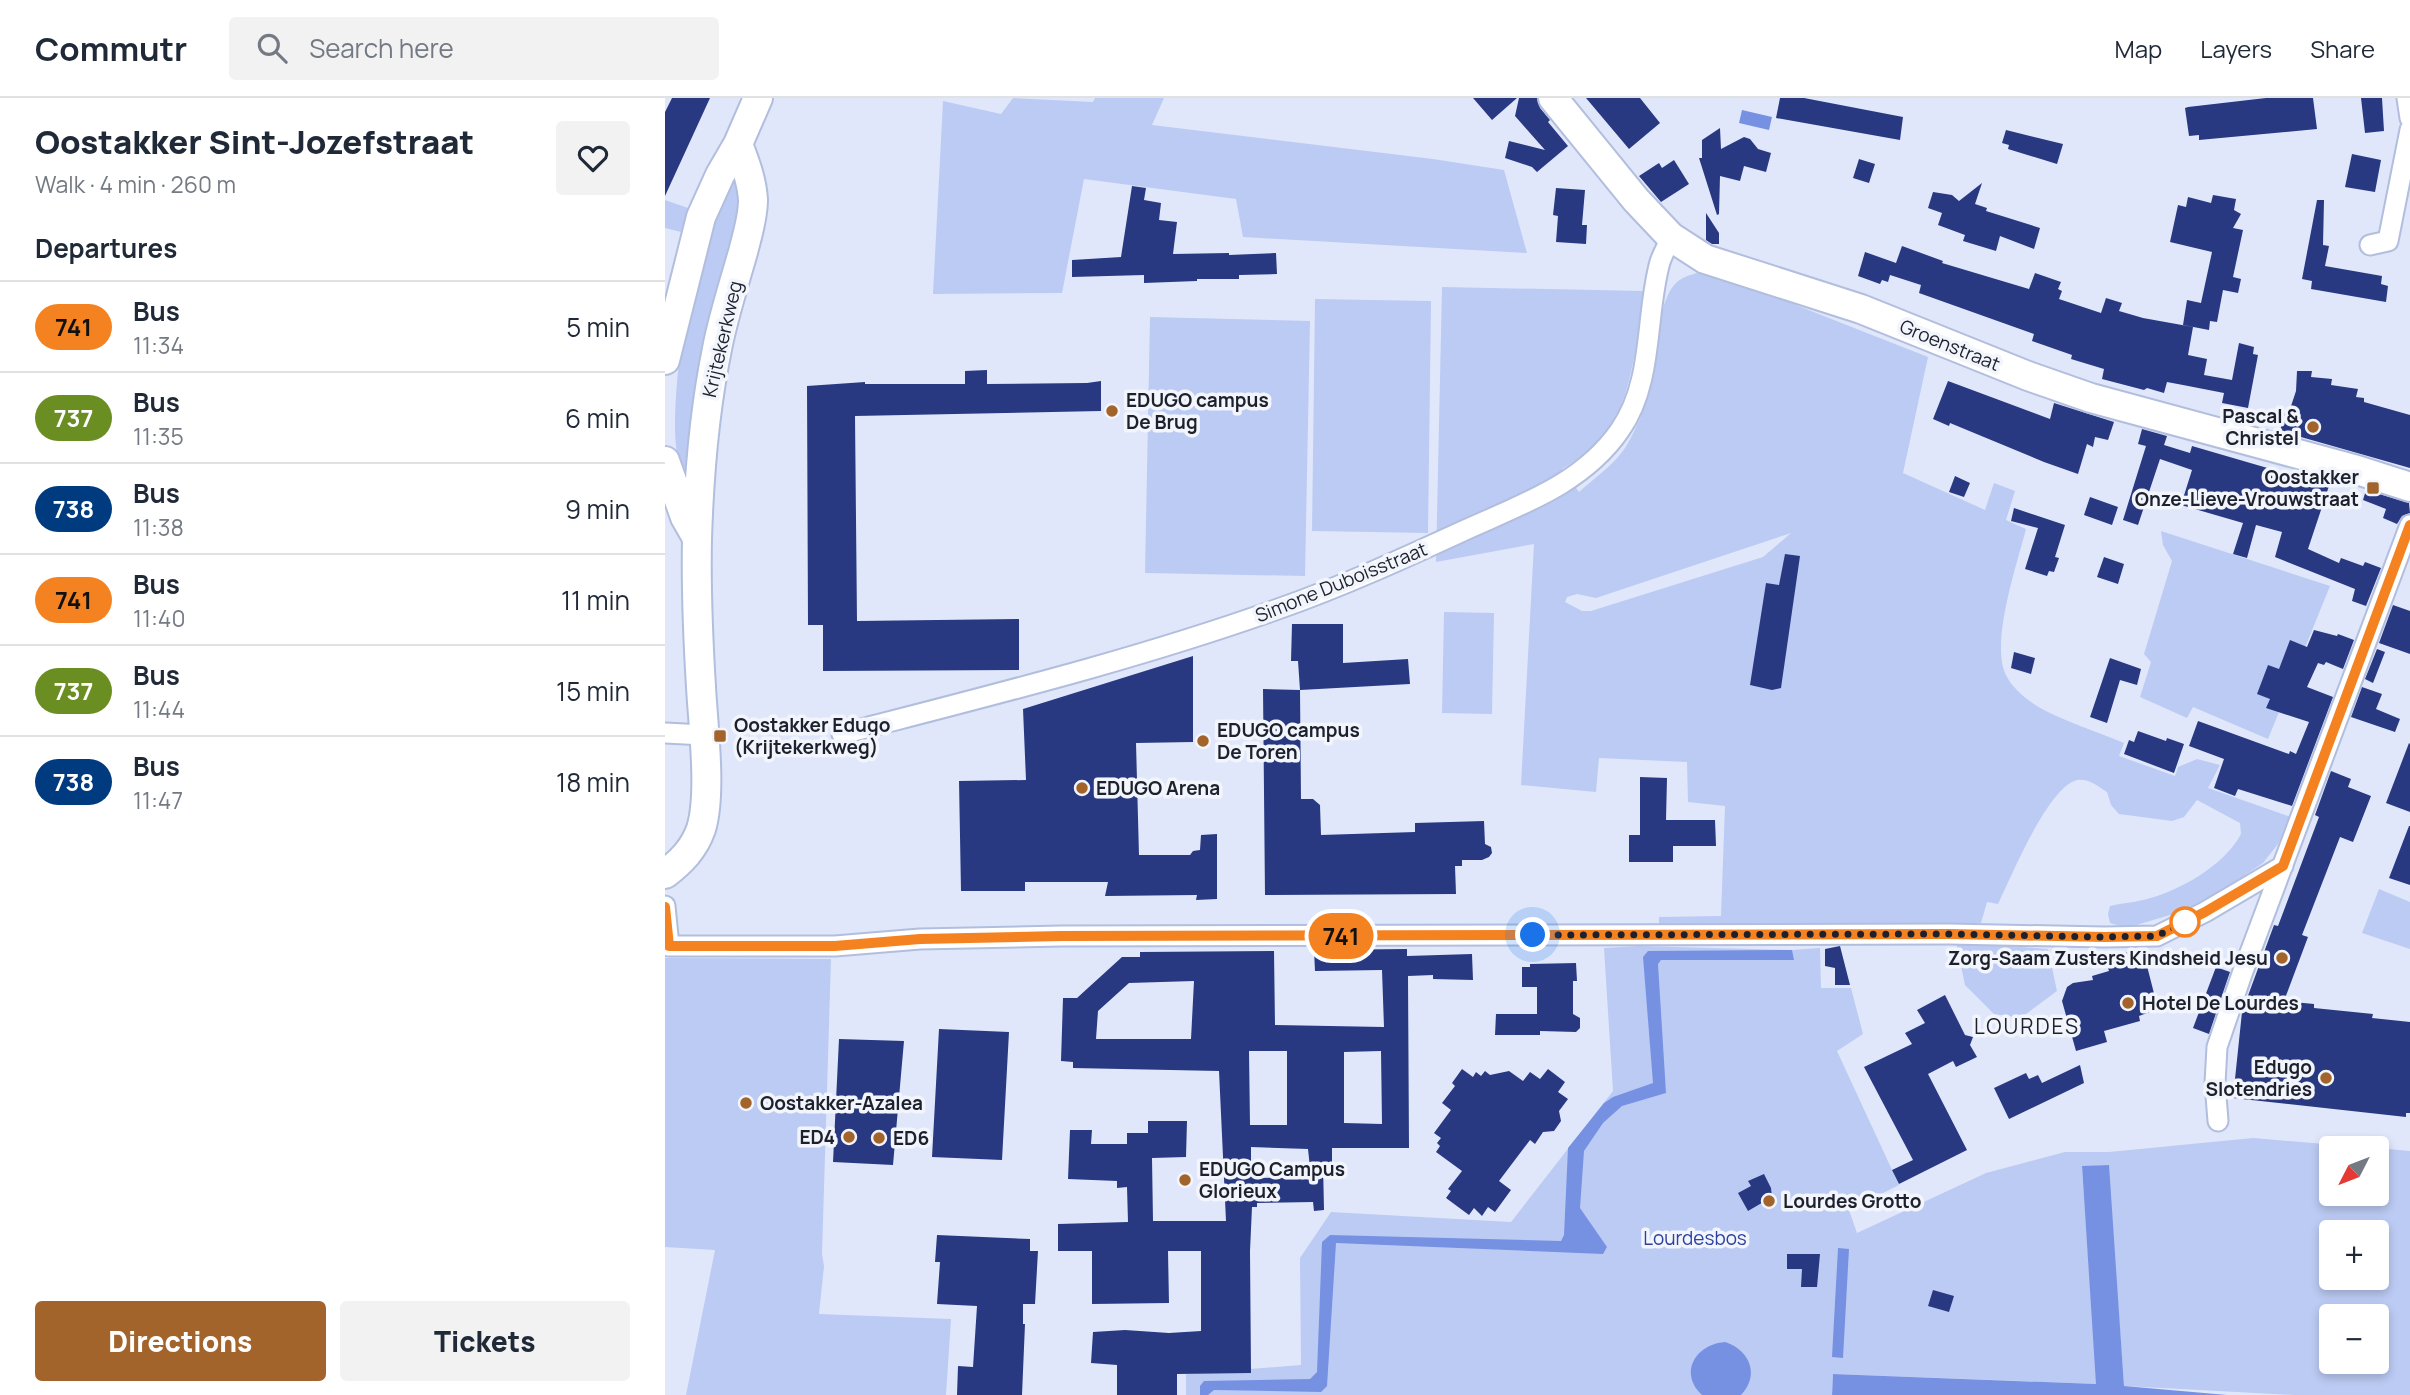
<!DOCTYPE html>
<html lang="en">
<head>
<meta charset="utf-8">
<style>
	body { margin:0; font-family:Manrope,sans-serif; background:#f2f2f3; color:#1f2937; height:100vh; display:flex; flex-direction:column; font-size:26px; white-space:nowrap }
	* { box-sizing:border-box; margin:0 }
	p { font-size:23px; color:#747a83 }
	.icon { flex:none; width:38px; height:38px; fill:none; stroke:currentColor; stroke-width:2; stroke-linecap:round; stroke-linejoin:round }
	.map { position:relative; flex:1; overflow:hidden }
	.panel { display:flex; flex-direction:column; background:#fff; width:665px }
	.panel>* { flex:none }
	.badge { padding:0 14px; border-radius:23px; font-size:24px; line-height:46px }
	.needle { width:46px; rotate:228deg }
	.fabs { position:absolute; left:1654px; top:1038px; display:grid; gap:14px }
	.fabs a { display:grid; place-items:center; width:70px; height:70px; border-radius:7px; background:#fff; box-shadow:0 4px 10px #0003; font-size:35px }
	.you { position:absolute; width:35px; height:35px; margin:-18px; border:5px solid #fff; border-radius:50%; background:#1a73e8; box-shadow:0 0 0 10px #1a73e833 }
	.map>.badge { position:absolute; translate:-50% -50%; box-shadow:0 0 0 4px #fff }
	h2 { padding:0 35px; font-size:26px; line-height:63px }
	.round { display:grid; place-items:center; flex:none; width:74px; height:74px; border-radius:7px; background:#f2f2f3 }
	.overview { display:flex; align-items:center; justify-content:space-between; height:119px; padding:0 35px }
	h1 { font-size:33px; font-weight:800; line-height:52px }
	.primary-button { display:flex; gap:14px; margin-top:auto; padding:14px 35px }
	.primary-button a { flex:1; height:80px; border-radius:7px; background:#a3642b; color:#fff; font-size:28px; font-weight:800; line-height:80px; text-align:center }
	.primary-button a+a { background:#f2f2f3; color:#1f2937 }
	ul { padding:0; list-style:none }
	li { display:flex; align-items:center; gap:21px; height:91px; padding:0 35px; border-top:2px solid #e0e1e3 }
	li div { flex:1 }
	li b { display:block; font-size:26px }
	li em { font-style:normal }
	li .badge { min-width:77px; font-weight:700; text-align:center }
	header { display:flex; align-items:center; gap:42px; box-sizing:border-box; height:98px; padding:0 35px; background:#fff; border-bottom:2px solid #e0e1e3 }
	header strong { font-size:33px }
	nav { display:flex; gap:38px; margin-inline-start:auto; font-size:24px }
	.search { width:490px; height:63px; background:#f2f2f3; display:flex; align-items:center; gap:18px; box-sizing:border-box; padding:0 24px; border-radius:7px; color:#747a83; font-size:26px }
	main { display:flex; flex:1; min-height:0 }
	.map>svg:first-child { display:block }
</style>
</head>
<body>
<header>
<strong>Commutr</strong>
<div class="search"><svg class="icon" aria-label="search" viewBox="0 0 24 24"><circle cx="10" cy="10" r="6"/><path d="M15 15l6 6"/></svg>Search here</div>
<nav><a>Map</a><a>Layers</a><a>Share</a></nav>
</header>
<main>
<section class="panel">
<div class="overview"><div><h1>Oostakker Sint-Jozefstraat</h1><p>Walk · 4 min · 260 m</p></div><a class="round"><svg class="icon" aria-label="heart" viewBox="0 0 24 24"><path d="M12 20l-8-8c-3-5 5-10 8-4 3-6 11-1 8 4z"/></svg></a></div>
<h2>Departures</h2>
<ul>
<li><span class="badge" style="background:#f58220;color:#111">741</span><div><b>Bus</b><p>11:34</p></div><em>5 min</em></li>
<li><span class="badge" style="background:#6b8e23;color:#fff">737</span><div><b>Bus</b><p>11:35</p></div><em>6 min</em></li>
<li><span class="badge" style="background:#003b80;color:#fff">738</span><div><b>Bus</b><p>11:38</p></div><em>9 min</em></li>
<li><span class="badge" style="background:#f58220;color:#111">741</span><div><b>Bus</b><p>11:40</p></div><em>11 min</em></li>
<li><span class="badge" style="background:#6b8e23;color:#fff">737</span><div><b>Bus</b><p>11:44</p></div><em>15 min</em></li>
<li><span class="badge" style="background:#003b80;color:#fff">738</span><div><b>Bus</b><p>11:47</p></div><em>18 min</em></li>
</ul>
<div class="primary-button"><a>Directions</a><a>Tickets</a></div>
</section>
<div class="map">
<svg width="1745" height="1297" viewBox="0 0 1745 1297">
	<rect width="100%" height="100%" fill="#e0e7fb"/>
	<!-- green -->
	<path fill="#bccbf4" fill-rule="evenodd" d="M348 0 428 4 430 0H499L487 27 768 61 839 72 862 155 578 139 571 101 419 81 397 195 268 196 278 3 336 16Z
		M66 73 79 92 23 368 18 370C0 353 17 227 25 195 31 171 35 145 44 122 51 105 59 89 66 73Z
		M0 102 23 110 16 134 0 130Z
		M1044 173 1263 259 1238 375 1320 412 1329 385 1350 393 1341 422 1361 431C1352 466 1326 542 1340 575 1346 590 1364 604 1379 612 1404 625 1433 634 1459 645L1454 658 1510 678 1513 669 1532 661 1555 667 1543 690 1626 719 1613 746 1598 765 1532 809 1468 828 1459 829 1445 825 1443 816 1445 808C1456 805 1467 805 1478 802 1513 794 1559 768 1576 736L1575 725 1532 702 1519 719 1507 723 1454 716 1446 707 1442 694C1434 689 1424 680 1412 682 1383 689 1346 779 1333 806L1322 804 1316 825H1167L994 830V819L1056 818 1060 708 1023 704 1022 664 934 660 931 694 856 687 869 446 771 464 777 189 980 193C973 231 967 299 945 329 933 347 915 360 897 371L914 394C928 381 946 369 957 354 964 345 970 331 975 321 989 288 989 208 1010 186 1018 177 1032 175 1044 173ZM1126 435 1098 459 926 513H917L900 504 902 499 912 496 931 500Z
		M650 201 766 203 763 435 647 433Z
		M485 219 645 223 640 478 480 475Z
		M1496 433 1665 488 1603 641 1528 609 1522 620 1475 599 1486 564 1479 556 1507 463 1498 447Z
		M779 514 829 515 827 616 777 615Z
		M1714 791 1745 804V851L1697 835Z
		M1291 844 1383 851 1392 893 1361 916 1350 919 1329 916 1300 887Z
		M974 848 1127 852 1155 850 1156 890H1186L1198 936 1172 953 1234 1087 1184 1112 1192 1135 1321 1075 1400 1054H1444L1588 1040 1708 1050H1666V1096H1712V1050L1745 1053V1297H1630L1459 1288 1443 1067 1417 1069 1432 1286 1168 1276 1167 1297H521V1276L636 1267 635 1160 666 1114 846 1124 948 993 939 850ZM1666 1134H1712V1180H1666ZM1666 1218H1712V1264H1666Z
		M0 860 166 861 157 1156 159 1168 154 1216 286 1221 281 1297H21L50 1152 0 1149Z"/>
	<!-- water -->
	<path fill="#7791e2" d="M1077 12 1107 19 1104 32 1074 25Z
		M1127 852 1129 862H996L993 866 1001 995 957 1008 938 1025 919 1053 915 1110 942 1149 938 1156 671 1145 662 1288 656 1294 549 1292 543 1297H535V1288L539 1283 645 1281 652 1274 657 1144 665 1137 896 1143 899 1137 903 1050 939 1005 948 999 988 985 978 859 983 853Z
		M1444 1067 1459 1288 1562 1297H1167L1168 1276 1431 1286 1417 1068Z
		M1173 1150 1184 1151 1178 1260 1167 1259Z
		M1060 1244C1085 1252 1095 1277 1076 1297H1037C1013 1275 1031 1246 1060 1244Z"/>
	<!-- building -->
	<path fill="#283982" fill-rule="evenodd" d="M7 0H45L0 98V14Z
		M808 0H852L827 22Z
		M854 0H872L875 10 885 22 883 24 903 48 872 74 867 69 840 60 844 43 880 52 850 18Z
		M921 0H975L995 25 964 51Z
		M1115 0H1139L1238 19 1235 42 1111 20Z
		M1601 0H1648L1652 31 1534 42V37L1524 38 1520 10 1523 9Z
		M1696 0H1717L1719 33 1700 35Z
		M1055 30 1056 51 1079 39 1085 41 1093 51 1106 55 1101 74 1079 68 1075 83 1055 78 1054 116 1052 117 1034 60H1037V42Z
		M1341 32 1398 46 1392 66 1343 51 1344 47 1337 45Z
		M1687 56 1716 62 1710 94 1680 89Z
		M1194 61 1210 66 1204 85 1188 80Z
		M1009 62 1024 86 996 104 974 78 994 65 997 70Z
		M1317 85 1310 106 1322 110 1321 113 1375 130 1369 151 1335 138 1331 153 1298 143 1300 137 1273 127 1277 115 1263 110 1268 94 1287 97 1294 103Z
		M467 88 481 90 479 102 496 105 494 122 512 124 508 156 564 155V157L611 155 612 176 574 177V181H532V183L479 185V177L407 179V162L456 159Z
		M891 90 920 92 917 127H922L921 146 891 144 893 118 888 117Z
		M1548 97 1571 101 1569 112 1576 116 1568 130 1578 132 1568 179 1576 181 1573 195 1558 192 1552 224 1545 223 1544 232 1518 227 1522 202 1536 205 1547 154 1505 144 1513 107 1521 109 1523 99 1546 105Z
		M1652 102H1659L1658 147 1664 148 1660 168 1717 178 1716 186 1723 188 1721 204 1646 191 1647 183 1637 181Z
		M1041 115 1054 135V146H1047L1041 142Z
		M1237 148 1278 163 1277 165 1364 191 1370 175 1396 184 1393 191 1397 193 1394 201 1436 215 1441 200 1457 205 1454 213 1478 220 1528 229 1523 257 1542 261 1539 277 1567 282 1574 245 1589 249 1588 256 1593 257 1583 310 1557 305 1559 295 1518 287 1502 284 1499 295 1482 290 1479 292 1437 281 1439 271 1406 261 1407 257 1367 243 1369 236 1254 195 1256 187 1225 177 1223 184 1217 182 1215 186 1193 178 1200 154 1231 165Z
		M322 272V286L422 285 436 283V313L190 318 192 523 354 521V572L158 573V527H143L142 288 200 284V286H300V273Z
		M1632 273H1647L1646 279 1667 281 1666 287 1693 291 1691 299 1699 300V304L1745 317V370L1615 333 1620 313 1624 314 1631 293Z
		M1283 283 1385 321 1389 305 1449 324 1443 342 1430 339 1428 349 1422 346 1413 376 1379 364 1285 325 1284 328 1268 321Z
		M1477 331 1502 338 1499 347 1525 355 1527 348 1664 388 1643 451 1674 465 1676 460 1698 468 1700 464 1716 470 1701 508 1687 503 1690 491 1610 459 1617 434 1591 427 1582 460 1568 456 1578 425 1516 407 1527 372 1495 361 1473 427 1458 422 1481 348 1473 346Z
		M1290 378 1305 385 1299 399 1284 394Z
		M1701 392 1744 405 1745 415 1737 418 1732 426 1718 420 1721 411 1698 402Z
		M1425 399 1453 409 1447 427 1419 417Z
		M1349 410 1400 427 1390 459 1394 460 1389 474 1384 473 1382 478 1360 471 1373 430 1346 423Z
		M1120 456 1135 458 1116 590 1107 592 1085 587 1101 485 1114 487Z
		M1439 459 1459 466 1453 486 1432 479Z
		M1728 507 1745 513V556L1714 545Z
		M627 526H678V565L743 561 745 586 635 592 633 563H626Z
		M1649 532 1672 538 1673 536 1689 542 1678 571 1661 564 1659 567 1653 565 1642 589 1668 599 1627 708 1573 691 1570 698 1549 690 1559 661 1524 648 1533 623 1624 656 1625 653 1631 656 1644 624 1601 610 1605 601 1592 596 1603 567 1614 571 1625 542 1642 549Z
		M1712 551 1720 554 1708 585 1700 581Z
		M1349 554 1370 560 1366 576 1346 570Z
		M528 558V644L471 645 474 757H525L528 753 535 752 536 737 552 736V801L531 802 532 797 440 798 443 784H360V793H296L294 683 361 682 358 611Z
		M1445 560 1476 571 1472 587 1455 582 1442 625 1425 619Z
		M1697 589 1717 596 1711 611 1735 621 1730 634 1686 619Z
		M598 591 635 592 636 701H648L655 707 656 737 750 734V725L819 723 820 746 826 749 827 755 824 759 817 762H797V768H790L791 796 600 797Z
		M1473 633 1501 643 1502 640 1519 646 1509 675 1459 656 1464 642 1469 644Z
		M1744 645 1745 646V714L1721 705Z
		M1666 673 1686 681 1683 689 1706 698 1688 744 1675 739 1637 837 1643 839 1619 903 1649 906V910L1708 916 1707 920 1745 924V1015H1741V1019L1568 1000 1577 914 1609 827 1613 828 1654 719 1650 717Z
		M975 679 1002 680 1001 722H1050L1051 748H1008V764H964V737H975Z
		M1744 728H1745V787L1724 780Z
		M1175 848 1185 887H1170V870L1160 868V851Z
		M742 851V858L807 856 808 882 768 881V877L743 878 744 1050H667V1065H658L659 1112 649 1113 648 1104 592 1105V1109H587L585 1153 586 1275 512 1276V1297H452V1267L426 1265 428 1234 460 1232 504 1235 536 1233V1153H503L504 1205 427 1206V1153H393V1126L463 1124 462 1089 452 1090V1083L403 1081 405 1032H427L426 1046H462V1035H483V1023H522L521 1059 487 1060 488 1123H561L554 973 408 970V964L396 963 398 900H412L457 859H475V854L609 853 610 927 719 929 717 872 650 873 649 852ZM529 883 526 941H431L433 913 464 885ZM584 953H622V1027H585ZM716 953 717 1026 679 1025V954ZM586 1049 643 1051 646 1079 592 1080V1076H586Z
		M1474 851V866L1481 864 1493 911 1474 918 1475 923 1439 933 1442 944 1411 953 1397 903 1402 889 1408 885 1428 882 1427 878 1444 873 1440 861Z
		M911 865 912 883H908V916L915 920V930L911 934 875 933V937H830L831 916H872V889H857V869H865V866Z
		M1551 869 1565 874 1544 936 1528 930Z
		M1280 897 1300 937 1308 939 1305 947 1312 959 1291 969 1288 963 1263 976 1302 1052 1234 1086 1227 1072 1248 1062 1199 969 1247 946 1240 935 1260 925 1252 912Z
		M274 931 344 934 337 1062 267 1059Z
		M174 941 239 943 228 1067 168 1064Z
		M1415 967 1419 985 1344 1021 1329 990 1361 975 1364 981 1373 977 1377 985Z
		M797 971 808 979 811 974 816 978 820 973 825 977 844 973 858 983 865 974 875 981 883 971 900 984 893 994 903 1001 894 1013 896 1023 889 1033 878 1034 870 1046 865 1042 834 1083 846 1092 830 1114 823 1109 817 1118 809 1110 804 1117 781 1100 786 1093 783 1091 797 1073 771 1054 775 1048 772 1045 776 1040 769 1035 786 1012 777 1005 790 988 787 985Z
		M1099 1076 1106 1090 1107 1099 1083 1113 1073 1095 1086 1088 1083 1083Z
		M272 1137 365 1141V1153H373L370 1206H358V1226H360L357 1297H292L293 1268 308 1269 312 1208 272 1206 275 1164H270Z
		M1122 1156H1155L1152 1189H1136L1137 1171H1122Z
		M1268 1192 1289 1198 1284 1214 1263 1208Z"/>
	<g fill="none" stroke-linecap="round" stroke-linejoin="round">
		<defs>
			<path id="street" d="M1742 0 1745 20
				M1705 147 1723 143 1745 32
				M0 635 39 637
				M177 636C323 598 470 562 613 511 676 489 737 461 798 433 855 407 918 386 955 332 989 284 980 217 995 164 998 155 1003 147 1006 139
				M0 808 4 848H170L255 841 396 838 1284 836 1439 839 1492 838 1540 814 1618 768
				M1553 1023 1550 985 1552 949 1577 876 1745 427"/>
			<path id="secondary" d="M888 0 971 102 1006 139 1040 161 1196 211 1363 278 1426 300 1692 372 1745 389
				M0 262 36 119 55 77 73 46 93 0
				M0 363 20 419 32 440
				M0 776C16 764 29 751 36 731 47 696 38 627 36 589 33 540 31 489 32 441 34 377 39 314 52 251 58 219 69 186 78 154 82 138 88 120 88 102 87 83 80 64 73 46"/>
		</defs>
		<!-- street casing -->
		<use href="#street" stroke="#b2bedd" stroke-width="23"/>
		<!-- secondary casing -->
		<use href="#secondary" stroke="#b2bedd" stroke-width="32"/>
		<!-- street -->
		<use href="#street" stroke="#fff" stroke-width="19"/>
		<!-- secondary -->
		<use href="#secondary" stroke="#fff" stroke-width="28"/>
	</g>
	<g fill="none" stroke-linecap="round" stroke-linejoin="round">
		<defs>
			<path id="line" d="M0 809 4 848H170L255 841 396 838 1284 836 1440 839 1492 838 1540 814 1618 768 1745 427"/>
		</defs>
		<!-- line casing -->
		<use href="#line" stroke="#fff" stroke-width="16"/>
		<!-- line -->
		<use href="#line" stroke="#f58220" stroke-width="10"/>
		<!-- walk -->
		<path stroke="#1d212d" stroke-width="7" stroke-dasharray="0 12.6" d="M868 837 1284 836 1440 839 1492 838 1520 824"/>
	</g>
	<!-- markers -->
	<g fill="#a3642b" stroke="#f2f5fb" stroke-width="2.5">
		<circle cx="447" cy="313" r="7"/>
		<circle cx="1648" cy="329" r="7"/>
		<rect x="1701" y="383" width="14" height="14" rx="3.5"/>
		<rect x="48" y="631" width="14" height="14" rx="3.5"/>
		<circle cx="538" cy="643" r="7"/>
		<circle cx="417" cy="690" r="7"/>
		<circle cx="1617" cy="860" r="7"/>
		<circle cx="1463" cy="905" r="7"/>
		<circle cx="1661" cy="980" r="7"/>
		<circle cx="81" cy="1005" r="7"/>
		<circle cx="184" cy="1039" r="7"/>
		<circle cx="214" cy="1040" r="7"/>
		<circle cx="520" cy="1082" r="7"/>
		<circle cx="1104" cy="1103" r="7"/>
	</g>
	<circle fill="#fff" stroke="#f58220" stroke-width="3.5" cx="1520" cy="824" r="14"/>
	<g text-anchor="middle" stroke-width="7" stroke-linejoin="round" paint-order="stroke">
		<!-- street labels -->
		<g font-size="19" fill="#1d212d" stroke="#f2f5fb">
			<text transform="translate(57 241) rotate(-77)" y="7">Krijtekerkweg</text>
			<text transform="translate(1285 247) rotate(22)" y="7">Groenstraat</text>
			<text transform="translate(676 484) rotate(-22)" y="7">Simone Duboisstraat</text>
		</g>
		<!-- poi labels -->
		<g font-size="19" font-weight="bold" fill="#1d212d" stroke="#f2f5fb" text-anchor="start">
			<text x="461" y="309">EDUGO campus<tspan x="461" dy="22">De Brug</tspan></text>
			<text x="1634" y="325" text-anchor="end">Pascal &amp;<tspan x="1634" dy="22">Christel</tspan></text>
			<text x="1694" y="386" text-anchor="end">Oostakker<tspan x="1694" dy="22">Onze-Lieve-Vrouwstraat</tspan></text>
			<text x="69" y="634">Oostakker Edugo<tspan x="69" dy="22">(Krijtekerkweg)</tspan></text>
			<text x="552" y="639">EDUGO campus<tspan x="552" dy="22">De Toren</tspan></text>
			<text x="431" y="697">EDUGO Arena</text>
			<text x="1603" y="867" text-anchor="end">Zorg-Saam Zusters Kindsheid Jesu</text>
			<text x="1477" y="912">Hotel De Lourdes</text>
			<text x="1647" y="976" text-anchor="end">Edugo<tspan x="1647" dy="22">Slotendries</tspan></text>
			<text x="95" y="1012">Oostakker-Azalea</text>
			<text x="170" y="1046" text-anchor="end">ED4</text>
			<text x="228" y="1047">ED6</text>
			<text x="534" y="1078">EDUGO Campus<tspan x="534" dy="22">Glorieux</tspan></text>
			<text x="1118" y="1110">Lourdes Grotto</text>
		</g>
		<!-- park labels -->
		<g font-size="19" fill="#2d429f" stroke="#f2f5fb">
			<text x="1030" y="1147">Lourdesbos</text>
		</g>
		<!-- neighbourhood labels -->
		<g font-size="21" letter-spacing="2" fill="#1d212d" stroke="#f2f5fb">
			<text x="1362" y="936">LOURDES</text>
		</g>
	</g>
</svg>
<div class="fabs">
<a><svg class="needle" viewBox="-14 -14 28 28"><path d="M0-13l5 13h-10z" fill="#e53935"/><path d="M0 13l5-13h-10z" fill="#747a83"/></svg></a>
<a>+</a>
<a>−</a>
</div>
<div class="you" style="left:868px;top:837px"></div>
<b class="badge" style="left:676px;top:838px;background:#f58220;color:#111">741</b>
</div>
</main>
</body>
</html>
